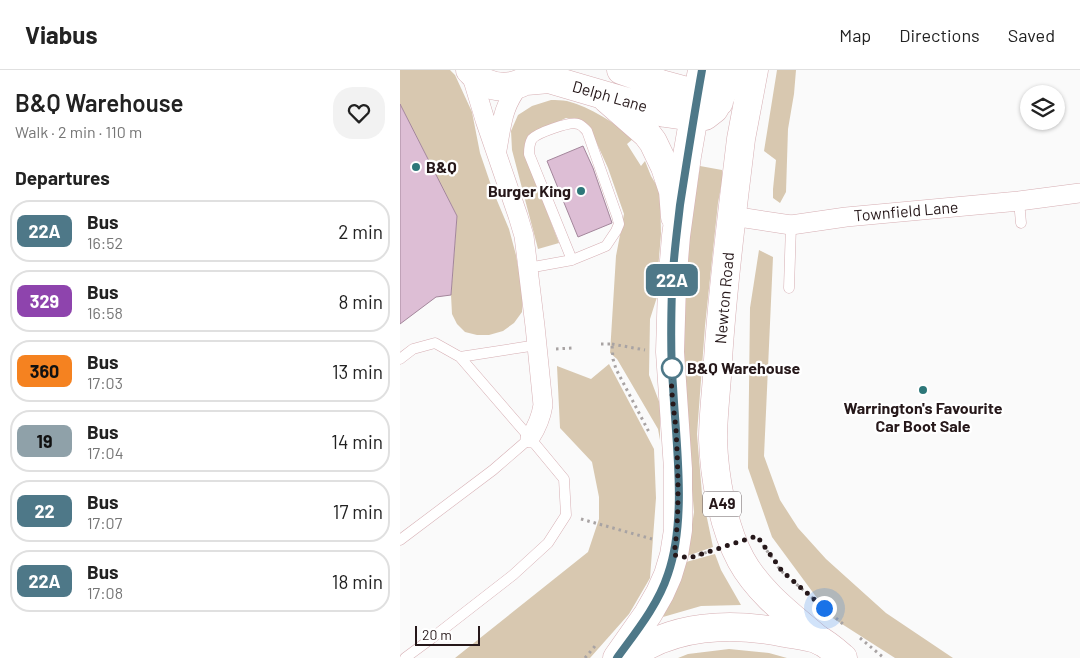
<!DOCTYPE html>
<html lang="en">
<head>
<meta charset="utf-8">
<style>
	body { margin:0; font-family:Barlow,sans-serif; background:#f2f2f2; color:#222; height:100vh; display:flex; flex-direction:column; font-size:19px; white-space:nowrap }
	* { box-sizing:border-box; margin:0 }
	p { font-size:16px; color:#767676 }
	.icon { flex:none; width:28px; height:28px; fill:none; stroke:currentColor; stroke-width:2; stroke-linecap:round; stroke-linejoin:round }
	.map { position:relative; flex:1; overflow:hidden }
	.details { display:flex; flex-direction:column; background:#fff; width:400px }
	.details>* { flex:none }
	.badge { padding:0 10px; border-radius:8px; font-size:18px; line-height:32px }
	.buttons { position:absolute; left:620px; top:15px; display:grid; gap:10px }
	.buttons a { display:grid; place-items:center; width:45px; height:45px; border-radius:50%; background:#fff; box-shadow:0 1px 4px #0004; font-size:25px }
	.scale { position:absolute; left:15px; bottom:12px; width:65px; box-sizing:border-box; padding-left:5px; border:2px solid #26181a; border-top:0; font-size:14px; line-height:18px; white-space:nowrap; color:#26181a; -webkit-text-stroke:4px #fff; paint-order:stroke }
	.you { position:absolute; width:25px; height:25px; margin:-12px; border:4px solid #fff; border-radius:50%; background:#1a73e8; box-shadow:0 0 0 8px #1a73e833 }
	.map>.badge { position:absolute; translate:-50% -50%; box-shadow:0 0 0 2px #fff }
	h2 { padding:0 15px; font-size:19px; line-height:45px }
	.round { display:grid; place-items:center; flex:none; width:52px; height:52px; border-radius:20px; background:#f2f2f2 }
	.summary { display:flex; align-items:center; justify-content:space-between; height:85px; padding:0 15px }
	h1 { font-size:24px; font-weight:600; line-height:38px }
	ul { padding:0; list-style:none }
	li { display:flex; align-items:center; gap:15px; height:62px; margin:0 10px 8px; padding:0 5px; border:2px solid #e0e0e0; border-radius:20px }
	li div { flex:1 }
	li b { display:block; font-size:19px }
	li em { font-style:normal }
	li .badge { min-width:55px; font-weight:700; text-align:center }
	header { display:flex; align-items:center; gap:30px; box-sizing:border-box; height:70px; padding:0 25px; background:#fff; border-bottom:1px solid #e0e0e0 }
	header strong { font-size:24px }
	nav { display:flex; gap:28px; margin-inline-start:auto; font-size:18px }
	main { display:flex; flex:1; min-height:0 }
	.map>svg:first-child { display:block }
</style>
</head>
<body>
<header>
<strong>Viabus</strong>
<nav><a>Map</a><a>Directions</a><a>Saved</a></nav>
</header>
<main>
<section class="details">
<div class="summary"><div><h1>B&amp;Q Warehouse</h1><p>Walk · 2 min · 110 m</p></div><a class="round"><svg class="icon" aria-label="heart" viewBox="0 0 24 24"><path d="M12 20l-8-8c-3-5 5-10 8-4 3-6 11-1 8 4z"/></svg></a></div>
<h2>Departures</h2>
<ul>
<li><span class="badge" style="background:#4e7888;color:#fff">22A</span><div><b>Bus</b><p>16:52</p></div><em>2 min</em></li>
<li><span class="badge" style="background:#8e44ad;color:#fff">329</span><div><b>Bus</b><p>16:58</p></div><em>8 min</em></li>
<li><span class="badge" style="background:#f58220;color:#111">360</span><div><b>Bus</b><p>17:03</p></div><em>13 min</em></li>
<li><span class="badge" style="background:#8fa1a9;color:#111">19</span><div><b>Bus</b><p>17:04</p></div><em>14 min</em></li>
<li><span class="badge" style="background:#4e7888;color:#fff">22</span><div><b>Bus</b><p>17:07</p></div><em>17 min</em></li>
<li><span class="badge" style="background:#4e7888;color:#fff">22A</span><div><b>Bus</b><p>17:08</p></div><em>18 min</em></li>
</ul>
</section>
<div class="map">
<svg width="680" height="588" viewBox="0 0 680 588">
	<rect width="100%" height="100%" fill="#fafafa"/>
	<!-- green -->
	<path fill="#d8c8b0" d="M0 0H50L55 5 72 42 80 83 93 121 109 159 116 185 123 226 122 242 114 253 103 261 89 265H77L65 262 57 254 52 244 51 225 57 146 0 34Z
		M377 0H396L394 24 388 59 386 122 380 133 373 128V119L376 90 364 81Z
		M151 30C156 30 162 30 167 31 191 37 214 53 234 68L227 74 241 96 245 91 251 106 260 121 261 164 257 212V227L250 249 249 305 260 334V370L258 359 217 289 210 283 216 186 224 144 208 98 193 65 183 51 166 48 138 61 124 82 159 173 138 179 112 80 111 61 118 45 132 36Z
		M300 96 322 100 323 106 318 133 305 256 297 364 302 424 313 477 287 486 294 442 288 373 284 292V237L287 182Z
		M359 180 373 187 364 386 380 430 398 458 426 489 486 543 553 588H495L431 547 372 467 348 398 350 238Z
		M209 294 254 379 256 428 250 508 229 544 190 588H55L188 482 199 449V427L192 392 160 358 157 296 191 309Z
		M315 484 321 500 341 535 301 536 263 547 286 492Z
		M329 579 369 583 387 588H278L288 584Z"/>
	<!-- building -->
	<path fill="#ddbed5" stroke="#a3869b" d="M0 34 57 146 51 225 36 227 0 254Z
		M183 76 193 98 212 153 178 167 147 91Z"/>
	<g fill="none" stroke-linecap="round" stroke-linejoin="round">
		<defs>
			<path id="lane" d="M619 131 621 153
				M128 198 172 190 206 176 216 161 219 154 217 146 187 61C184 58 182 55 178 54 170 51 137 63 132 69 129 74 129 79 129 84L172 190
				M389 218 391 155
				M60 287 137 275
				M0 289 13 279 35 273 60 287 130 368
				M0 470 93 400 130 368 164 409 166 445 148 473 113 505 32 568 5 588"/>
			<path id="street" d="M70 0 85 50 118 146 124 166 135 256 143 335C141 348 137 357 130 368
				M97 80C102 53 102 37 120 14
				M332 146 391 155 446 147 619 131 680 123"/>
			<path id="secondary" d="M70 0C74 4 77 8 82 11 100 21 124 18 136 0
				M221 0 261 14 309 27 319 32
				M126 11 149 9 265 43 293 47 305 46 314 39 318 32 326 15 330 0
				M207 29 247 64 253 72 265 97 273 121 275 147"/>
			<path id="primary" d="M354 0 341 69 338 94C330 159 322 224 318 290 317 316 313 343 313 369 314 406 323 457 341 490 359 523 392 547 420 571
				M217 588 248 544 260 523 268 505 274 485 278 460V399L270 282 272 215 276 166 287 86 302 0"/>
			<path id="highway" d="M228 588C272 554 332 552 385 563 396 565 408 566 419 570 427 574 436 582 443 588"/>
		</defs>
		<!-- lane casing -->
		<use href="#lane" stroke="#d6aeb3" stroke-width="11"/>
		<!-- street casing -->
		<use href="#street" stroke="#d6aeb3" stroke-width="20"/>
		<!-- secondary casing -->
		<use href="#secondary" stroke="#d6aeb3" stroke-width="29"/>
		<!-- primary casing -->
		<use href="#primary" stroke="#d6aeb3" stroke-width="29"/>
		<!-- highway casing -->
		<use href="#highway" stroke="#d6aeb3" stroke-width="29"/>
		<!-- path -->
		<path stroke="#a8a3a3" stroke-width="3" stroke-dasharray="2.5 4" stroke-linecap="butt" d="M201 274H212L213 289 216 299 250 364
			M212 274 245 280
			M156 279 173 278
			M181 449 252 469
			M363 475 381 501 443 554
			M298 485 311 481
			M460 568 484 588
			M185 588 195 576"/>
		<!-- lane -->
		<use href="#lane" stroke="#fff" stroke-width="10"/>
		<!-- street -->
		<use href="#street" stroke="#fff" stroke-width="19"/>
		<!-- secondary -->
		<use href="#secondary" stroke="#fff" stroke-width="28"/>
		<!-- primary -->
		<use href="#primary" stroke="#fff" stroke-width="28"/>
		<!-- highway -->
		<use href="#highway" stroke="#fff" stroke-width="28"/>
	</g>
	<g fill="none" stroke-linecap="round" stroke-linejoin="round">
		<defs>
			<path id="line" d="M217 588C236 562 258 535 268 504 287 449 276 374 273 316 270 283 271 251 272 218 273 190 277 162 280 135 287 90 294 45 302 0"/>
		</defs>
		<!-- line casing -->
		<use href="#line" stroke="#fff" stroke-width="11"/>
		<!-- line -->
		<use href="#line" stroke="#4e7888" stroke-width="8"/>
		<!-- walk -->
		<path stroke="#26181a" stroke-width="5" stroke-dasharray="0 9" d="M272 298C270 317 274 340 276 359 278 401 280 443 274 485L289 488 357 466 382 501 424 538"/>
	</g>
	<!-- markers -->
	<g fill="#2d7779" stroke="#fff" stroke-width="2">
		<circle cx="16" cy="97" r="5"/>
		<circle cx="181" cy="121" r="5"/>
		<circle cx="523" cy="320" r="5"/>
	</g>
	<circle fill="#fff" stroke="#4e7888" stroke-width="2.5" cx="272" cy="298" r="10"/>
	<g text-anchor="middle" stroke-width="4.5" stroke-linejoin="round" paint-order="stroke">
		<!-- shield labels -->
		<rect fill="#fff" stroke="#675d5f" stroke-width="1" x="303" y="421.5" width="38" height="25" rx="4"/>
		<g font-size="15" font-weight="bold" fill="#26181a">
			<text x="322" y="439">A49</text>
		</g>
		<!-- street labels -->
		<g font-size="16" fill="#26181a" stroke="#fff">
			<text transform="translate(210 26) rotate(16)" y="6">Delph Lane</text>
			<text transform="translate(506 141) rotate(-5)" y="6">Townfield Lane</text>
			<text transform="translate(324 228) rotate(-85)" y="6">Newton Road</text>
		</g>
		<!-- poi labels -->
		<g font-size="16" font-weight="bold" fill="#26181a" stroke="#fff" text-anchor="start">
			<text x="26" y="103">B&amp;Q</text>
			<text x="171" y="127" text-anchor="end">Burger King</text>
			<text x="523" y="344" text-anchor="middle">Warrington's Favourite<tspan x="523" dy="18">Car Boot Sale</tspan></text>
		</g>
		<!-- stop labels -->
		<g font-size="16" font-weight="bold" fill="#26181a" stroke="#fff" text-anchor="start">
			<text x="287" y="304">B&amp;Q Warehouse</text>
		</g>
	</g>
</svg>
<div class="buttons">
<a><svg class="icon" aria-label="layers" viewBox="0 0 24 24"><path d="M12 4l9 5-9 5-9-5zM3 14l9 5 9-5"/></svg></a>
</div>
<div class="scale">20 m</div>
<div class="you" style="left:424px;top:538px"></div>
<b class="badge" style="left:272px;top:210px;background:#4e7888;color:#fff">22A</b>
</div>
</main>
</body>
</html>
